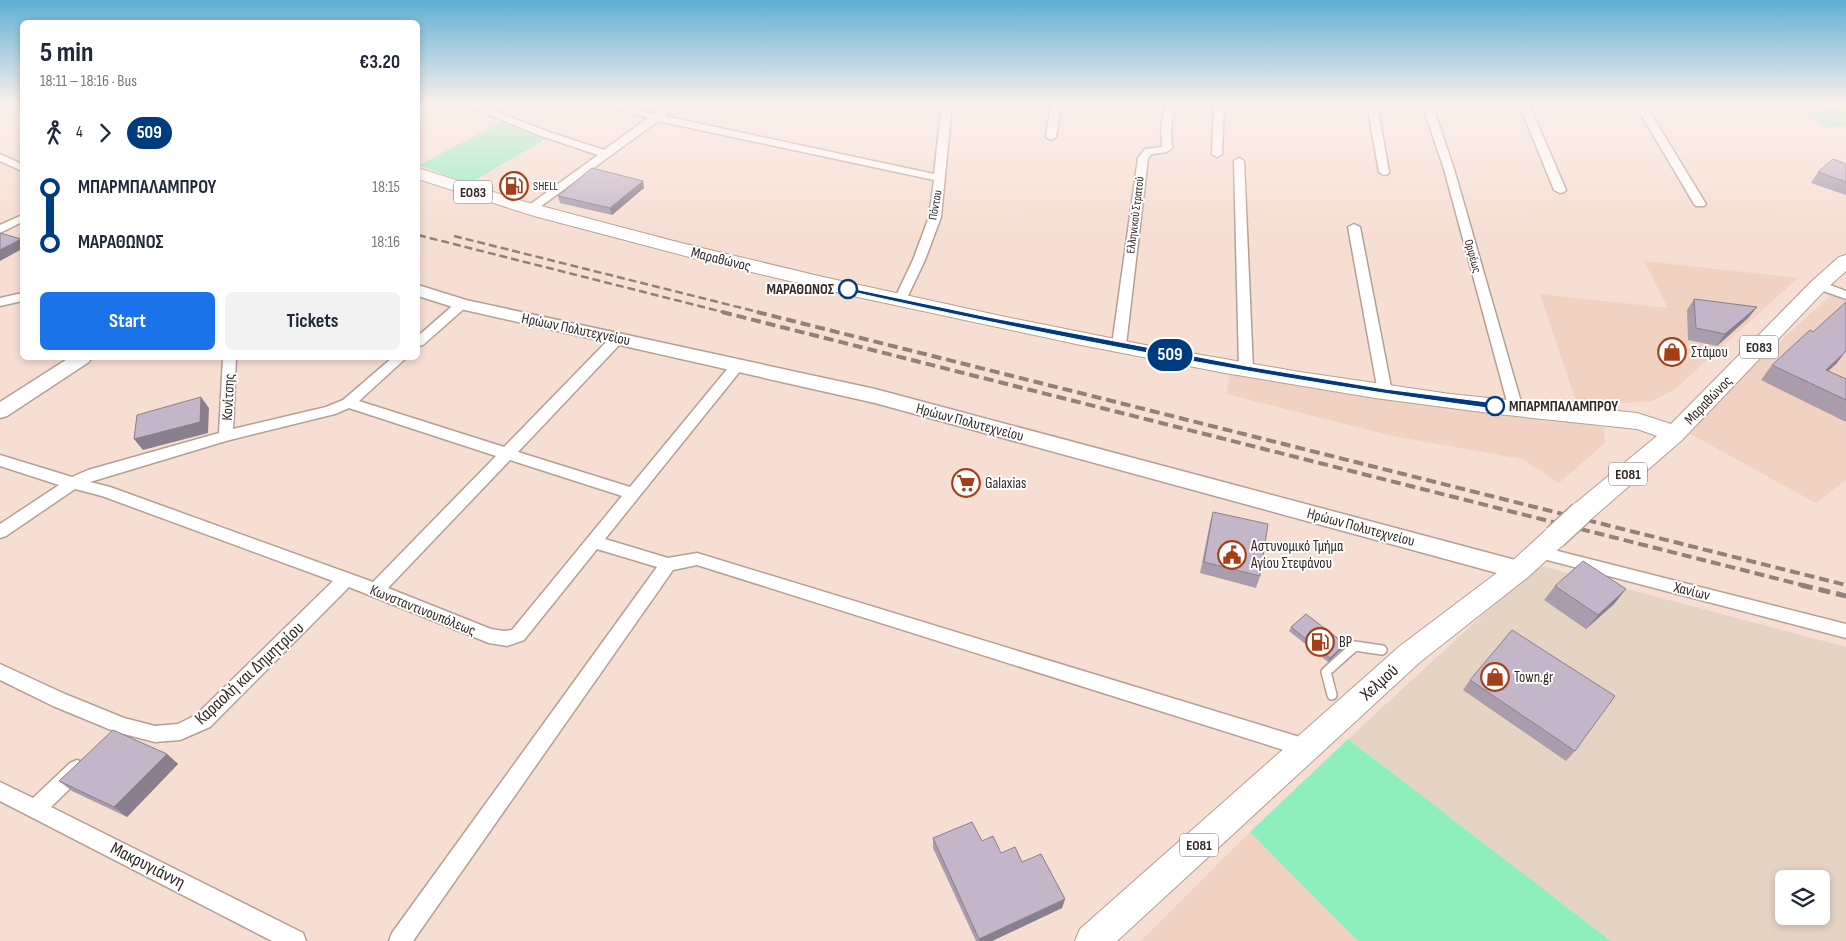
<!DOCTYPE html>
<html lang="en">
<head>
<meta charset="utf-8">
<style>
	body { margin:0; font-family:"Sofia Sans Condensed",sans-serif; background:#f2f2f3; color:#1f2937; height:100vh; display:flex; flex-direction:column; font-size:19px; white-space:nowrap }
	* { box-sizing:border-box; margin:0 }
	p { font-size:16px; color:#747a83 }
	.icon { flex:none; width:28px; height:28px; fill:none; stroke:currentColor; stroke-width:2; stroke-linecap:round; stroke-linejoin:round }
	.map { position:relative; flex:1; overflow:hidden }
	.side { position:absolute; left:20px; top:20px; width:400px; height:340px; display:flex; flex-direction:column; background:#fff; border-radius:8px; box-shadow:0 2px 8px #0003 }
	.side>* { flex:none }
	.badge { padding:0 10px; border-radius:16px; font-size:18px; line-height:32px }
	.controls { position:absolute; left:1775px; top:870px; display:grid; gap:10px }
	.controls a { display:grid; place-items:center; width:55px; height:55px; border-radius:8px; background:#fff; box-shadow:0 2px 8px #0003; font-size:25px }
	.map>.badge { position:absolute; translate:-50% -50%; box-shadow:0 0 0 2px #fff }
	.legs { display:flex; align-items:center; gap:8px; height:55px; padding:0 20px; font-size:16px }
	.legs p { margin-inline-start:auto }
	.head { display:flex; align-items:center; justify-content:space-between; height:85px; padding:0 20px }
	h1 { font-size:28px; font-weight:700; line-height:38px }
	.primary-button { display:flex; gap:10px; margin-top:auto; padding:10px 20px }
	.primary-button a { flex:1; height:58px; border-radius:8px; background:#1a73e8; color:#fff; font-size:20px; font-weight:700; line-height:58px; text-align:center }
	.primary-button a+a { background:#f2f2f3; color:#1f2937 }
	ul { padding:0 20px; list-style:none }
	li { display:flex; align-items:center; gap:18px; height:55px; font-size:19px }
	li i { display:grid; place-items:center; width:8px; height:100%; margin:0 6px; background:currentColor }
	li i::after { content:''; width:12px; height:12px; margin:-6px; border:4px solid; border-radius:50%; background:#fff }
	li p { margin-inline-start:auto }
	li:first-child i { background:linear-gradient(#0000 50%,currentColor 0) }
	li:last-child i { background:linear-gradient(currentColor 50%,#0000 0) }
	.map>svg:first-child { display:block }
</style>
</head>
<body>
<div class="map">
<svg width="1846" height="941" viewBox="0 0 1846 941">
	<rect width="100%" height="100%" fill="#f6ded3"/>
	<!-- built -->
	<path fill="#f0d1c2" d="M1644 261 1798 278 1675 389 1652 401 1625 403 1576 401 1540 294 1668 308Z
		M1831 295 1846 301V480L1816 503 1683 430Z
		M1231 371 1575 419 1604 428 1605 443 1559 483 1522 459 1393 436 1226 394Z
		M1250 832 1358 941H1141Z"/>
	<!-- industrial -->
	<path fill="#e5d3c4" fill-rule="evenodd" d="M1537 565 1846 647V941H1611L1348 739ZM1784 879H1821V916H1784Z"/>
	<!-- green -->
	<path fill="#8eeebd" d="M1846 110V126L1823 127 1803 112Z
		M500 122 546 139 468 184 420 165Z
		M1348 739 1611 941H1358L1250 832Z"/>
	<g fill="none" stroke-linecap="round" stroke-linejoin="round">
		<defs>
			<path id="lane" d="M1332 695 1326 672 1355 646 1382 650"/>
			<path id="street" d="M463 104H476L549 132 604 150 648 118 606 106 604 104H618L654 114 668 104H679L664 116 934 174 942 104H952L941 217 925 260 906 300 900 304 894 300 913 260 929 217 934 180 658 121 533 212H525L523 210 525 208 598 155 541 136Z
				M1051 104H1061L1056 137 1051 140 1046 137Z
				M1166 104H1176L1171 126 1172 148 1167 152 1152 154 1148 158 1126 345 1119 349 1112 345 1138 158 1145 149 1162 147 1161 126Z
				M1214 104H1224L1222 154 1217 157 1212 154Z
				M1367 104H1377L1389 172 1388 174 1384 175 1379 172Z
				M1422 104H1432L1454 169 1523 409 1521 412H1511L1509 409 1444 169Z
				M1519 104H1529L1566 190 1564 192 1560 193 1554 190Z
				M1635 104H1645L1706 204 1704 206H1696L1694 204Z
				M0 154 22 164V171L0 161Z
				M1239 158 1244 161 1253 369 1251 372H1241L1239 369 1234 161Z
				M22 215V222L0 233V225Z
				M1354 224 1360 227 1392 392 1390 395H1380L1378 392 1348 227Z
				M1819 281 1846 291V299L1815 288 1813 285 1815 282Z
				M22 293V301L0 306V298Z
				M462 300 466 301 468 304 466 307 423 345 418 346V336L458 301Z
				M618 334 623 335 625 338 623 341 518 452 630 487 733 362H743L745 365 605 539 668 558 697 553 1306 739 1313 742 1315 748 1313 754 1306 757 697 565 673 570 413 941H389L392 933 657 567 597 549 524 640 507 646 489 643 349 587 210 727 180 740 155 742 116 732 53 706 0 680V664L65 694 124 718 155 726 178 724 196 715 333 581 102 496 75 489 6 536 0 538V524L59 485 0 466V455L72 477 88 470 219 433 223 358H236L233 429 326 407 343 400 392 358H406L359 401 504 447 613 335ZM349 408 496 456 373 582 110 487 90 482 226 441 335 414ZM510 460 622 496 512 630 504 631 491 629 388 588Z
				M1538 546 1846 624V638L1532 556 1530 552 1532 548Z
				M77 760 84 763 87 769 84 775 51 807 303 933 306 941H272L0 801V782L33 798 70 763Z"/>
			<path id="secondary" d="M418 285 466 300 875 389 1519 561 1527 564 1531 570 1527 576 1519 579 875 403 456 308 418 296Z
				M69 358H91L89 362 7 416 0 418V402Z"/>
			<path id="primary" d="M418 104H433L424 112 418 114Z
				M418 168 522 201 681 243 823 277 1001 316 1150 346 1300 372 1450 394 1637 413 1671 424 1812 281 1839 257 1846 255V271L1826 289 1682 440 1590 520 1581 522 1572 520 1569 513 1572 506 1657 436 1637 429 1497 414 1375 398 1225 373 1076 344 853 296 697 259 534 216 418 179Z
				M1555 527 1564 530 1568 537 1564 544 1528 577 1420 662 1117 941H1075L1080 929 1400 646 1510 563 1546 530Z"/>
		</defs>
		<!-- lane casing -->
		<use href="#lane" stroke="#b59f94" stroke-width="12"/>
		<!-- street casing -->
		<use href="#street" stroke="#b59f94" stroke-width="3"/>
		<!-- secondary casing -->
		<use href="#secondary" stroke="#b59f94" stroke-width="3"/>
		<!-- primary casing -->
		<use href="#primary" stroke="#b59f94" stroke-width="2"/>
		<!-- lane -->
		<use href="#lane" stroke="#fff" stroke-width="9"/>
		<!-- street -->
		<use href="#street" fill="#fff" fill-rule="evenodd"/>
		<!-- secondary -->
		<use href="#secondary" fill="#fff" fill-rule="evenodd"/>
		<!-- primary -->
		<use href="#primary" fill="#fff" fill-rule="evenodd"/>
		<!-- rail-far2 -->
		<path stroke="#91817a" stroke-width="2.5" stroke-dasharray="8 4" stroke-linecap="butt" d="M418 235 727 313
			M454 236 762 313"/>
		<!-- rail-far1 -->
		<path stroke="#91817a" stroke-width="4" stroke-dasharray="10 5" stroke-linecap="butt" d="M722 312 1806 586
			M757 312 1846 585"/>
		<!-- rail -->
		<path stroke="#91817a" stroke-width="5" stroke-dasharray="12 6" stroke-linecap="butt" d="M1801 585 1846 596"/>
		<defs>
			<path id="primary-bridge" d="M1555 537 1581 513"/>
		</defs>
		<!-- primary-bridge casing -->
		<use href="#primary-bridge" stroke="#b59f94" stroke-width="26" stroke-linecap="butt"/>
		<!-- primary-bridge -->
		<use href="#primary-bridge" stroke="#fff" stroke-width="23"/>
	</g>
	<!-- wall -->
	<path fill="#a99dad" d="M1835 104H1846V108Z
		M1846 164V195L1811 183 1818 172Z
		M643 181 644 188 612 215 560 203 558 196Z
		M1694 299 1757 307 1748 318 1717 346 1688 340 1687 310Z
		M1813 332 1837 363 1828 371 1846 379V422L1761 380 1772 365Z
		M1213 512 1260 576 1256 588 1200 573 1210 523Z
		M1555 586 1626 589 1614 604 1586 629 1544 600Z
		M1291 627 1345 644 1343 648 1328 662 1289 631Z
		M1470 680 1575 751 1566 761 1463 690Z
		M167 754 178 764 127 817 72 791 59 781Z
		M933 838 982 841 1001 853 1022 862 1065 899 1062 908 992 941H976L933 848Z"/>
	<!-- shaded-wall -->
	<path fill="#897f8d" d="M643 181 644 188 612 215 610 208Z
		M21 239 22 242V249L0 261V250Z
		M1757 307 1748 318 1717 346 1725 334Z
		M1846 351 1837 363 1814 384 1826 370Z
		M201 397 209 408 208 433 143 450 134 439Z
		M1626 589 1614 604 1586 629 1598 615Z
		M1345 644 1343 648 1328 662 1330 658Z
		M167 754 178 764 127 817 114 807Z
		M1065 899 1062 908 992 941H979V939Z"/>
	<!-- building -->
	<path fill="#c4b6c9" stroke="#897f8d" d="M1833 159 1846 164V182L1818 172Z
		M592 168 643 181 610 208 558 196Z
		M0 233 21 239 0 250Z
		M1694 299 1757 307 1725 334 1696 328Z
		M1846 302V351L1826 370 1846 379V400L1772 365 1810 330 1813 332Z
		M201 397 200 422 134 439 137 415Z
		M1213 512 1268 524 1260 576 1204 562Z
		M1583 561 1626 589 1598 615 1555 586Z
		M1306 614 1345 644 1330 658 1291 627Z
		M1512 630 1615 696 1575 751 1470 680Z
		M113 730 167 754 114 807 59 781Z
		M972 822 982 841 993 836 1001 853 1015 847 1022 862 1041 854 1065 899 979 939 933 838Z"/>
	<!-- sky -->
	<linearGradient id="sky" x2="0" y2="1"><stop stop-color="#5fafd6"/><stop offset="0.44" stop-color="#fbf0eb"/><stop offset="1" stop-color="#fbf0eb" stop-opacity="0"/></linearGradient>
	<rect width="1846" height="235" fill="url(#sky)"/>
	<!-- line-1 -->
	<path fill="#003b80" stroke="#fff" d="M845 287 988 317 1246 366 1385 389 1495 403 1500 406 1495 409C1277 380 1062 339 848 291L844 289Z"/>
	<!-- icons -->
	<defs>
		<symbol id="fuel-ring" viewBox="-11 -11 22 22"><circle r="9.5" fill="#fff" stroke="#a53f17" stroke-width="1.5"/><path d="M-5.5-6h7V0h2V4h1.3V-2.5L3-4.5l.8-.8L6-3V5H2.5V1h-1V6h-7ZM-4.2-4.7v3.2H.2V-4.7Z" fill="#a53f17"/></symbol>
		<symbol id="shop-ring" viewBox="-11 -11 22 22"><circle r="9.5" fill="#fff" stroke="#a53f17" stroke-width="1.5"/><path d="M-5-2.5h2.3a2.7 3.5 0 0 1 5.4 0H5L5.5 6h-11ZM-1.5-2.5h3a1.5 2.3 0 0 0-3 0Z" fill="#a53f17"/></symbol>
		<symbol id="supermarket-ring" viewBox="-11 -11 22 22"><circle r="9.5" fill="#fff" stroke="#a53f17" stroke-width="1.5"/><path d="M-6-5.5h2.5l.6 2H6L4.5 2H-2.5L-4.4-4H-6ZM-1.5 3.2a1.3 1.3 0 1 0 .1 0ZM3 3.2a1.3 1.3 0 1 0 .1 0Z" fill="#a53f17"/></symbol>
		<symbol id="civic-ring" viewBox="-11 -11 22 22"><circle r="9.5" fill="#fff" stroke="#a53f17" stroke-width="1.5"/><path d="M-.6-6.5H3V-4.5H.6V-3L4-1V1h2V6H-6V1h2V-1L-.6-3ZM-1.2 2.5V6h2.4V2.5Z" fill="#a53f17"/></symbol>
	</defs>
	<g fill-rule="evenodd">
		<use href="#fuel-ring" x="498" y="170" width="32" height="32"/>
		<use href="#shop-ring" x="1656" y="336" width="32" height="32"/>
		<use href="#supermarket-ring" x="950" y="467" width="32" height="32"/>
		<use href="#civic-ring" x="1216" y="539" width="32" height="32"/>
		<use href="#fuel-ring" x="1304" y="626" width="32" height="32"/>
		<use href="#shop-ring" x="1479" y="661" width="32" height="32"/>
	</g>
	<!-- markers -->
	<g fill="#fff" stroke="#003b80" stroke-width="2.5">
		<circle cx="848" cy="289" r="9"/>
		<circle cx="1495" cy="406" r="9"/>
	</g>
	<g text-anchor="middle" stroke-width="4" stroke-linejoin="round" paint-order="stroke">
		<!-- far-poi labels -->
		<g font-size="12" fill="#322925" stroke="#fff" text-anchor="start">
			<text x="533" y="190">SHELL</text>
		</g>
		<!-- far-street labels -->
		<g font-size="12" fill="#322925" stroke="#fff">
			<text transform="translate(935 205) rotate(-80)" y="4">Πόντου</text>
			<text transform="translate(1135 215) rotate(-83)" y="4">Ελληνικού Στρατού</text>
			<text transform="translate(1473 256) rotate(74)" y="4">Ορφέως</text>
		</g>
		<!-- shield labels -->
		<g fill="#fff" stroke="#706966" stroke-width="1">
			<rect x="454" y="180.5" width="38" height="23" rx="4"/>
			<rect x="1740" y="335.5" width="38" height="23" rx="4"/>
			<rect x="1609" y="462.5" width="38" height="23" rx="4"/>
			<rect x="1180" y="833.5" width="38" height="23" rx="4"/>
		</g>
		<g font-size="14" font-weight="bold" fill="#322925">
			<text x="473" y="197">ΕΟ83</text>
			<text x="1759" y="352">ΕΟ83</text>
			<text x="1628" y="479">ΕΟ81</text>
			<text x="1199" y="850">ΕΟ81</text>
		</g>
		<!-- street labels -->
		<g font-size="15" fill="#322925" stroke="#fff">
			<text transform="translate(721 259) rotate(14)" y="5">Μαραθώνος</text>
			<text transform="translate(576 329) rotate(12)" y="5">Ηρώων Πολυτεχνείου</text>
			<text transform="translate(228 397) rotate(-87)" y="5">Κονίτσης</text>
			<text transform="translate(1708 400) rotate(-46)" y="5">Μαραθώνος</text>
			<text transform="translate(970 422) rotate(15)" y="5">Ηρώων Πολυτεχνείου</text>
			<text transform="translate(1361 527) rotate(15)" y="5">Ηρώων Πολυτεχνείου</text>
			<text transform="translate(1692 591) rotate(14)" y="5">Χανίων</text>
			<text transform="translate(423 610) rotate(22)" y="5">Κωνσταντινουπόλεως</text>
		</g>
		<!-- stop labels -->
		<g font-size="15" font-weight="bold" fill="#322925" stroke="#fff" text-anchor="end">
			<text x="834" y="294">ΜΑΡΑΘΩΝΟΣ</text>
			<text x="1509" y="411" text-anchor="start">ΜΠΑΡΜΠΑΛΑΜΠΡΟΥ</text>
		</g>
		<!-- poi labels -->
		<g font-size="15" fill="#322925" stroke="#fff" text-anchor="start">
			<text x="1691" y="357">Στάμου</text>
			<text x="985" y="488">Galaxias</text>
			<text x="1251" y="551">Αστυνομικό Τμήμα<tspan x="1251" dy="17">Αγίου Στεφάνου</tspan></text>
			<text x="1339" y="647">BP</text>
			<text x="1514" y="682">Town.gr</text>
		</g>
		<!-- near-street labels -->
		<g font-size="18" fill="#322925" stroke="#fff">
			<text transform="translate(249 673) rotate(-43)" y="6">Καραολή και Δημητρίου</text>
			<text transform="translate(1379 682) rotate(-42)" y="6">Χελμού</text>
			<text transform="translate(148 865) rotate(27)" y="6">Μακρυγιάννη</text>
		</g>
	</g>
</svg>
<div class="controls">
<a><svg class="icon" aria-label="layers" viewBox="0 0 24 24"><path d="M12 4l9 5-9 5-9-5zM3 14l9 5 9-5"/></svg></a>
</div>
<b class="badge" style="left:1170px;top:355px;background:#003b80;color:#fff">509</b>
<section class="side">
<div class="head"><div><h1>5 min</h1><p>18:11 – 18:16 · Bus</p></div><b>€3.20</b></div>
<div class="legs"><svg class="icon" aria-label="walk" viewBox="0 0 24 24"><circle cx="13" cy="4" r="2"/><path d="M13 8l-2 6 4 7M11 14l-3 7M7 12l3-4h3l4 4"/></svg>4<svg class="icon" aria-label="forward" viewBox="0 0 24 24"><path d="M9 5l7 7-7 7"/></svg><b class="badge" style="background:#003b80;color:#fff">509</b></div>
<ul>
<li><i style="color:#003b80"></i><b>ΜΠΑΡΜΠΑΛΑΜΠΡΟΥ</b><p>18:15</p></li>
<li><i style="color:#003b80"></i><b>ΜΑΡΑΘΩΝΟΣ</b><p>18:16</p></li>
</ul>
<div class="primary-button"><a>Start</a><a>Tickets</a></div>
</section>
</div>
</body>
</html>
